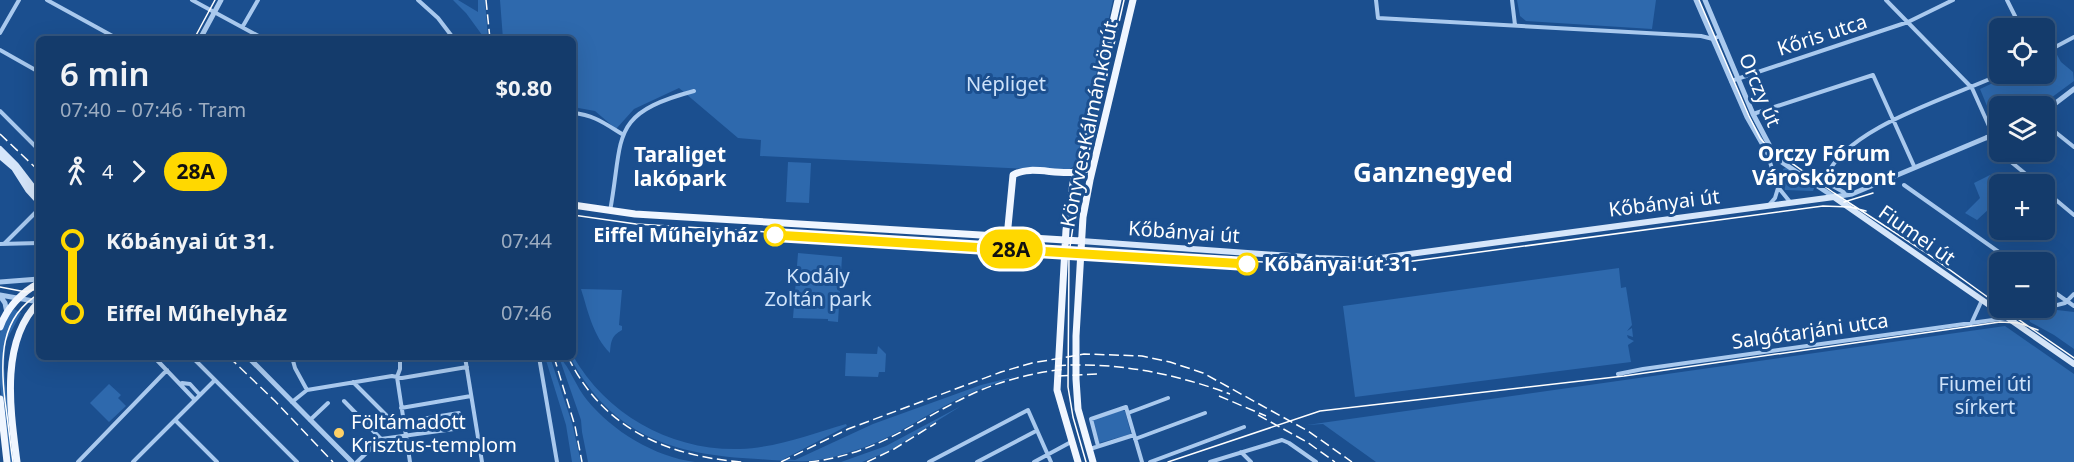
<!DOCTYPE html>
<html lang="en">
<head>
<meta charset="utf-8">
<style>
	body { margin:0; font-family:"Noto Sans",sans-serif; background:#1d4271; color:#f1f3f6; height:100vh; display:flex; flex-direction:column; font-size:22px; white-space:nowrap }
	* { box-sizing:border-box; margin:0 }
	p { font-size:20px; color:#9dadc1 }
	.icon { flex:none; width:33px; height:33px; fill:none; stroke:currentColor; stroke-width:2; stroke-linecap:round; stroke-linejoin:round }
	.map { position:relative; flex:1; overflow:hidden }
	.panel { position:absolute; left:36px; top:36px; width:540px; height:324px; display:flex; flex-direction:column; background:#143b6b; border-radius:9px; box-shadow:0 6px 24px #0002,0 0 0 2px #33557e }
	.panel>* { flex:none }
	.badge { padding:0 12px; border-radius:20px; font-size:21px; line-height:39px }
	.buttons { position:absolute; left:1989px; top:18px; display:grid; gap:12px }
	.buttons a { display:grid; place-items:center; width:66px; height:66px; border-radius:9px; background:#143b6b; box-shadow:0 6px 24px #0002,0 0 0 2px #33557e; font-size:30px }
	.map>.badge { position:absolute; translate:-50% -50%; box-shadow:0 0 0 3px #fff }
	.legs { display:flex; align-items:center; gap:9px; height:66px; padding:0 24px; font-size:20px }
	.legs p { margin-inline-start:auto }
	.headline { display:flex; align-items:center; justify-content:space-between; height:102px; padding:0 24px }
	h1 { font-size:33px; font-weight:600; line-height:45px }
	ul { padding:0 24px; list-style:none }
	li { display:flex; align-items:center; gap:21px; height:72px; font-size:22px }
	li i { display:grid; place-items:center; width:9px; height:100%; margin:0 8px; background:currentColor }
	li i::after { content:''; width:15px; height:15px; margin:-8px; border:4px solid; border-radius:50%; background:#143b6b }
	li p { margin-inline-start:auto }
	li:first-child i { background:linear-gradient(#0000 50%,currentColor 0) }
	li:last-child i { background:linear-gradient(currentColor 50%,#0000 0) }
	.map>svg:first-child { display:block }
</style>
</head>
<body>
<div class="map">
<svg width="2074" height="462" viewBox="0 0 2074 462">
	<rect width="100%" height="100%" fill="#1b4f8f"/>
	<!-- green -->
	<path fill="#2e69ad" d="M453 0H458L478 12V0H485L488 39H485L466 13Z
		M500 0H1113L1080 146 1074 166 1067 171 760 156 761 140 738 138 679 88 634 109 616 129 595 111 573 107V39H503Z
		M1517 0H1656L1652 29 1526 21 1520 16Z
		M2056 53 2061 62 2073 72 2074 81 2040 106H2000L1999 125 1994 123 1980 89 2012 74H2044L2045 58Z
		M788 162 811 163 809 203 786 202Z
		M1787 167 1815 186 1813 191 1785 190 1783 169Z
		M1990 175 2000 184 1999 207 1994 211 1990 208 1977 220 1965 213 1980 198 1974 183Z
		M798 253 842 257 838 322 828 321V319L793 318Z
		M1619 268 1621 288 1626 287 1632 325 1627 331 1632 328 1633 337 1627 335 1628 338 1634 341 1628 345 1631 362 1355 397 1343 306Z
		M581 289 622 290 619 325 622 326V330C611 336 611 342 610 353 593 336 588 311 581 289Z
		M14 309 21 313 6 341 4 367 14 462H10L0 384V333L4 321Z
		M2057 310 2074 312V349L2054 335 2030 322 2029 318Z
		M2005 326 2074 374V462H1376L1323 424 1307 425Z
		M878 346 886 354 885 372H879L878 377 845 376 846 353 877 354Z
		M573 356C607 415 671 451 740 449 775 448 812 434 846 424L847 426 784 459 795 460 873 424 981 385 1017 376C997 383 977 389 958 399 927 414 898 435 865 447 848 453 827 460 808 461 792 462 775 460 758 459 673 455 612 436 570 357Z
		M545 357H550L572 423 581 462H572L566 425Z
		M559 357C570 367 576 387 587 400 612 431 655 457 695 462H588L582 432 581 420Z
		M109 384 121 395 118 398 126 406 109 422 90 403Z
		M961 406 889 451 862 462H841L886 446Z
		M1122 410 1125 411 1131 434 1099 443 1092 420Z"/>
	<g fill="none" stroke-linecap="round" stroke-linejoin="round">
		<!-- minor -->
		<path stroke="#a9c9ee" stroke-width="4" d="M47 0 118 39
			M192 0 264 39
			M418 0 438 18 454 39
			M1376 0 1378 18 1701 36 1713 39 1720 36
			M1512 0 1515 25
			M1886 0 1972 88 1993 135
			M2007 0 2021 28
			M243 26 258 0
			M0 33 19 0
			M0 50 39 72
			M2044 53 2074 37
			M1731 81 1908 22 1953 0
			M0 111 39 150
			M573 113C594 115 604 123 622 134
			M1753 114 1873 75 1914 166
			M2044 123 2074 147
			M1987 137 1994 148 2038 184
			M1767 153 1778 187 1790 202
			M1904 185 2013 262
			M2044 190 2074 215
			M1847 194 1829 184 1826 177C1847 126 1953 97 2001 74
			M1769 205 1775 198 1778 188
			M610 211C624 136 608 114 694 91
			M0 244 39 243
			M4 244 39 209
			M2044 285 2074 306
			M1971 324 1982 300
			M154 357 195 400
			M192 357 297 462
			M292 357 295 368 307 390
			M400 357V369L397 377 410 462
			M465 357 482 462
			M539 357 557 462
			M1618 374 1643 369 2007 318 2065 303 2074 294
			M353 382 389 418 393 419 403 418
			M182 383 190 384 200 395
			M344 401 381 439
			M292 402 307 390 392 376 402 378 467 367
			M401 408 471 396
			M1128 413 1168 398
			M439 416 441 430
			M175 420 217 462
			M310 420 328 403
			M1135 439 1205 413
			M1098 446 1091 419 1126 407 1142 462
			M1090 449 1134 435
			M1241 452 1251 462
			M78 462 167 370
			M133 462 215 380
			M357 462 381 439 461 428 459 413 403 422
			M929 462 1028 410 1051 462
			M977 462 1036 431
			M1034 462 1071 442
			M1150 462 1244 427
			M1210 462 1282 440 1289 443 1316 462"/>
		<!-- tertiary -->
		<path stroke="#a9c9ee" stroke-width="5" d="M1696 0 1747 117 1767 152 1834 197 1852 194 2000 132
			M1705 0 1753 114 1775 156
			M200 39 221 0
			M2044 112 2074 89
			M0 282 39 279
			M0 295 39 302
			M0 296 5 303 7 313
			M248 357 352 462"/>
		<!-- secondary -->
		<path stroke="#d6e6fa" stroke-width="6" d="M0 149 16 165 39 195
			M0 156 14 168 28 190 39 202
			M1081 241 1319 258 1365 260 1834 197 2074 364"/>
		<!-- primary -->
		<path stroke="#f0f6ff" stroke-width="7" d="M573 205 635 214 1081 241
			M1007 237 1013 175C1035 162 1067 182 1093 166
			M0 327C7 308 21 293 39 283
			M0 399 7 462
			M17 462C10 408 0 341 39 302
			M1078 462 1057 390 1066 230 1073 183 1085 143 1118 0
			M1093 462 1078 409 1076 379V336L1083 217 1090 180 1133 0"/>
		<!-- tram -->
		<path stroke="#fff" stroke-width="1.5" d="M1699 0 1749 116 1760 138 1766 145 1834 193 1925 252 2000 306
			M194 39 215 0
			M1844 202 1873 193
			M573 215 636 224 1361 268 1823 206 1850 207 1866 211
			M0 287 26 292 39 288
			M2002 308 2074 358
			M13 462C10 442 8 422 5 401 0 359 0 317 39 294
			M1086 462 1073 417 1068 387 1069 253 1080 181 1092 141 1124 0
			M1168 462 1320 411 1624 376 2000 322 2019 323 2038 330"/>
		<!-- rail -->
		<path stroke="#fff" stroke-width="1.5" stroke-dasharray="10 4.5" stroke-linecap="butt" d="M486 0 490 39
			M0 134 39 171
			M229 357 275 401 333 462
			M554 357 575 426 582 462
			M568 357C603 429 667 456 742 462
			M1056 366C1114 361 1176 374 1230 394
			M1058 376 1099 374
			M1219 396 1266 416
			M1258 415 1307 442 1335 462
			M781 462 848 429 1001 372 1032 363 1084 354 1142 356 1170 362 1203 373 1308 431 1352 462
			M809 462C881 454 919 417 981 390 1008 379 1037 372 1066 369
			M867 462 894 449 936 423"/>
	</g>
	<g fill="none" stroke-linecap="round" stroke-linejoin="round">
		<defs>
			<path id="line-1" d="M775 235 1247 264"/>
		</defs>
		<!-- line-1 casing -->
		<use href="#line-1" stroke="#fff" stroke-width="14"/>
		<!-- line-1 -->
		<use href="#line-1" stroke="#ffd800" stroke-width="9"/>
	</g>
	<!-- markers -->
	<g fill="#fff" stroke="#ffd800" stroke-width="3">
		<circle cx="775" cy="235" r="10"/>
		<circle cx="1247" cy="264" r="10"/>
	</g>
	<circle fill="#ffd166" stroke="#1b4f8f" stroke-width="2" cx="339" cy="433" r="6"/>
	<g text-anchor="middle" stroke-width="6" stroke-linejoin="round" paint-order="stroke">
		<!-- street labels -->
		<g font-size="20" fill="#fff" stroke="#1b4f8f">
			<text transform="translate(1822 35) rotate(-18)" y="7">Kőris utca</text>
			<text transform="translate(1760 90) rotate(67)" y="7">Orczy út</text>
			<text transform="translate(1089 124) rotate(-78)" y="7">Könyves Kálmán körút</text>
			<text transform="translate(1664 203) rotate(-7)" y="7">Kőbányai út</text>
			<text transform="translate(1184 232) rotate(4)" y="7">Kőbányai út</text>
			<text transform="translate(1917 235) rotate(35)" y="7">Fiumei út</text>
			<text transform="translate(1810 331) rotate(-8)" y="7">Salgótarjáni utca</text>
		</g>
		<!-- park labels -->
		<g font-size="20" fill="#cfe3fa" stroke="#1b4f8f">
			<text x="1006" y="91">Népliget</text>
			<text x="818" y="283">Kodály<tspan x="818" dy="23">Zoltán park</tspan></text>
			<text x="1985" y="391">Fiumei úti<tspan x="1985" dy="23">sírkert</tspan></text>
		</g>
		<!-- stop labels -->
		<g font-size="20" font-weight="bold" fill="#fff" stroke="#1b4f8f" text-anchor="end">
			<text x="758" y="242">Eiffel Műhelyház</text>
			<text x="1264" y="271" text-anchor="start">Kőbányai út 31.</text>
		</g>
		<!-- poi labels -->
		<g font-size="20" fill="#fff" stroke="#1b4f8f" text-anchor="start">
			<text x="351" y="429">Föltámadott<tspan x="351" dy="23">Krisztus-templom</tspan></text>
		</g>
		<!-- neighbourhood labels -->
		<g font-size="21" font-weight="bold" fill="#fff" stroke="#1b4f8f">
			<text x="1824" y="161">Orczy Fórum<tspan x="1824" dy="24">Városközpont</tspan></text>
			<text x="680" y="162">Taraliget<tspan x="680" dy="24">lakópark</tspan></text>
		</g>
		<!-- district labels -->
		<g font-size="26" font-weight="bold" fill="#fff" stroke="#1b4f8f">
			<text x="1433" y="182">Ganznegyed</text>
		</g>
	</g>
</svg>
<div class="buttons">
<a><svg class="icon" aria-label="locate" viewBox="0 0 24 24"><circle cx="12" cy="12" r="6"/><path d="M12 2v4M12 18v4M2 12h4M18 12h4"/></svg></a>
<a><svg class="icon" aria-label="layers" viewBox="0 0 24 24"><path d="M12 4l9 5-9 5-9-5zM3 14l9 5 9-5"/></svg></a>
<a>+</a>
<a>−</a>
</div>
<b class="badge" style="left:1011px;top:249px;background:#ffd800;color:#111">28A</b>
<section class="panel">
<div class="headline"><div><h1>6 min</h1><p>07:40 – 07:46 · Tram</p></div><b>$0.80</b></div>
<div class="legs"><svg class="icon" aria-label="walk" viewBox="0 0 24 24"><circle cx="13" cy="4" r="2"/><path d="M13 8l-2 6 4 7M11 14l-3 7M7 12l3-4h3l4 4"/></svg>4<svg class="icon" aria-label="forward" viewBox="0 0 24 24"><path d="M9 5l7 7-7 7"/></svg><b class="badge" style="background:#ffd800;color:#111">28A</b></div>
<ul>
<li><i style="color:#ffd800"></i><b>Kőbányai út 31.</b><p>07:44</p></li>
<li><i style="color:#ffd800"></i><b>Eiffel Műhelyház</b><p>07:46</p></li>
</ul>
</section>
</div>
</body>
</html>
